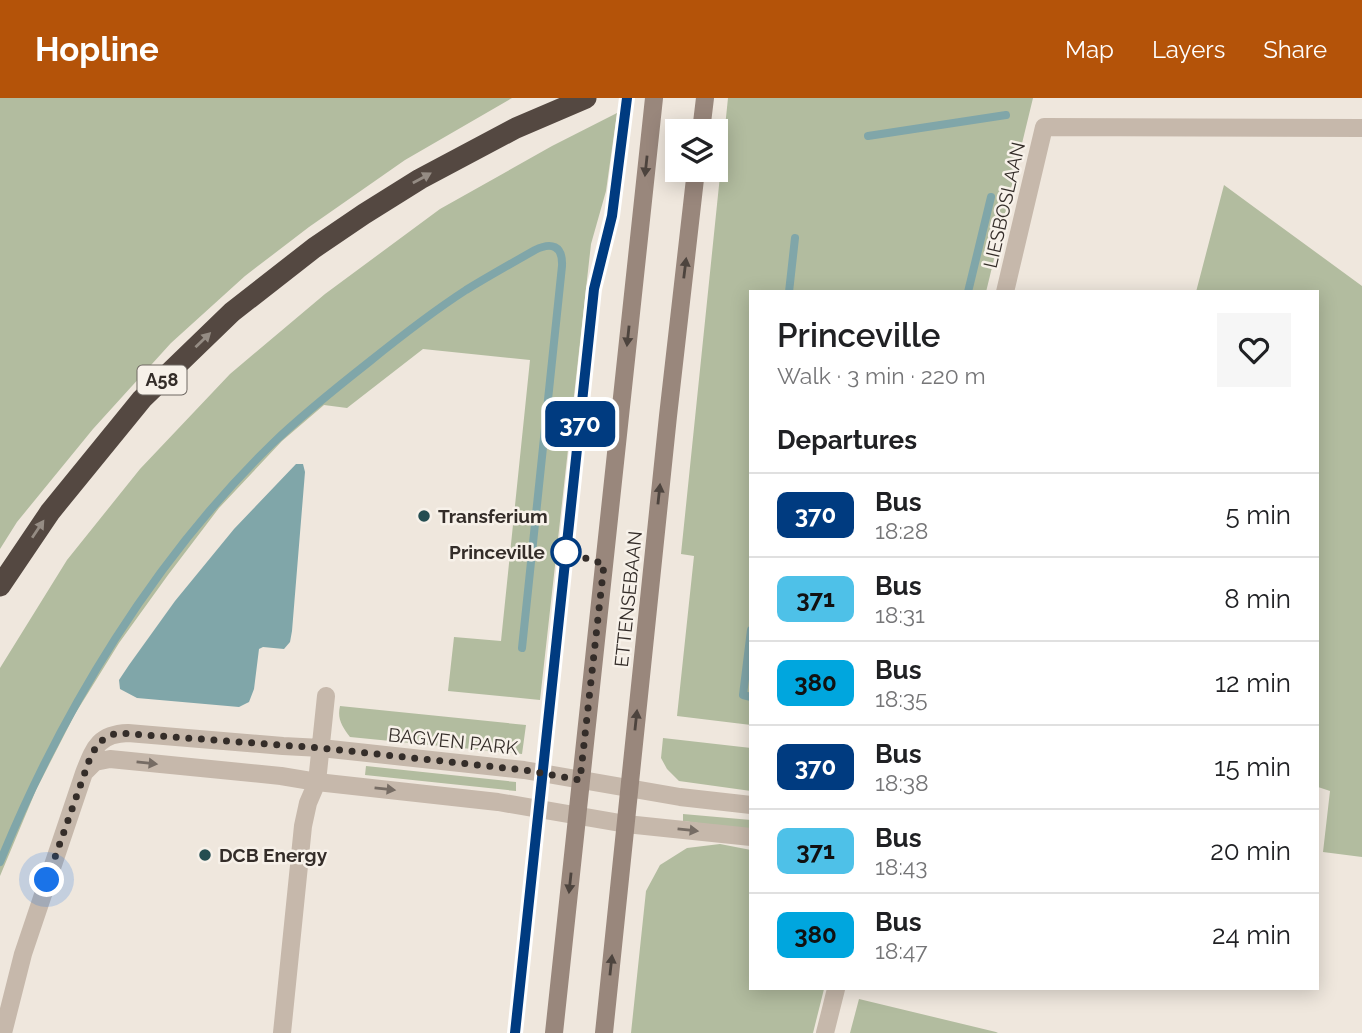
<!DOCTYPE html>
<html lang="en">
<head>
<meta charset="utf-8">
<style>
	body { margin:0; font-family:Raleway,sans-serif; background:#f6f6f6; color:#202124; height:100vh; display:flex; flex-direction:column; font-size:26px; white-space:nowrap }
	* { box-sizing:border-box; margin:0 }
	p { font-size:23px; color:#757577 }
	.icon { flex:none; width:38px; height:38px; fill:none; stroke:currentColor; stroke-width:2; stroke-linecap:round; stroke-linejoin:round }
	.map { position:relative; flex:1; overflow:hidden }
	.drawer { position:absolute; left:749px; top:192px; width:570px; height:700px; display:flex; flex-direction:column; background:#fff; border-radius:0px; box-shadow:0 4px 18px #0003 }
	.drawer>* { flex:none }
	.badge { padding:0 14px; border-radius:10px; font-size:24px; line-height:46px }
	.buttons { position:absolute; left:665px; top:21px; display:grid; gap:14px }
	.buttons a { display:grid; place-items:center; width:63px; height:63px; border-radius:0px; background:#fff; box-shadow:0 4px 18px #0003; font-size:35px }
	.you { position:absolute; width:35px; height:35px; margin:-18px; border:5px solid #fff; border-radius:50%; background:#1a73e8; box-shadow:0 0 0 10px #1a73e833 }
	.map>.badge { position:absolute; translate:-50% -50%; box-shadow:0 0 0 4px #fff }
	h2 { padding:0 28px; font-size:26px; line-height:63px }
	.round { display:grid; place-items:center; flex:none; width:74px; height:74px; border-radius:0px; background:#f6f6f6 }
	.summary { display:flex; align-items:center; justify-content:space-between; height:119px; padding:0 28px }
	h1 { font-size:33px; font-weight:600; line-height:52px }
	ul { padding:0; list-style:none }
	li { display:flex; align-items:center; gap:21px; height:84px; padding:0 28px; border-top:2px solid #e0e0e0 }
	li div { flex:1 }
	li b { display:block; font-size:26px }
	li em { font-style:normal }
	li .badge { min-width:77px; font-weight:700; text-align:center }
	header { display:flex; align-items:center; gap:42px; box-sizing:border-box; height:98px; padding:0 35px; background:#b45309; color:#fff }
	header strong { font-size:33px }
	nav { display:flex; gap:38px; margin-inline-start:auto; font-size:24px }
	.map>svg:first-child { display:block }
</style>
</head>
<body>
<header>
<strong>Hopline</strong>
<nav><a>Map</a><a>Layers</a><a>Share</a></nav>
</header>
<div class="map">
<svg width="1362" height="935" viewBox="0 0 1362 935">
	<rect width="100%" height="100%" fill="#efe7dd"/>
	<!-- green -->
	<path fill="#b2bc9f" d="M0 0H512L405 62 309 129 245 178 171 245 93 331 17 424 0 451Z
		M728 0H1033L986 194H751V627L677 618 694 458 681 456Z
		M617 15 606 93 591 146 540 602 448 593 454 539 501 543 530 262 423 251 347 310 324 307 282 343 219 410 168 477 119 545 75 616 36 692 0 778V570L67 462 140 371 230 276 325 196 440 111 552 48Z
		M1224 87 1362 188V759L1323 754 1330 693 1318 689V194H1196Z
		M340 608 526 627 522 656 350 639C342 628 337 621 340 608Z
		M663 640 751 650V693L679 683 667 671 661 660Z
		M366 668 516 684V693L365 677Z
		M683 716 751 722V732L683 723Z
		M720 746 751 752V891H824L813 935H631L646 793 660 767 687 750Z
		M859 901 996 934 998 935H850Z"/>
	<!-- water -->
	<path fill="#80a6a9" d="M296 366H303L305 374 292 533 290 544 284 551 263 549 259 551 254 591 249 604 239 609 137 600 120 591 119 582 129 567 175 503 234 431Z"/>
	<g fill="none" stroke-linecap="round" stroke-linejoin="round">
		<!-- stream -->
		<path stroke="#80a6a9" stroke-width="8" d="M868 38 1006 17
			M789 194 795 140
			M968 194 991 99
			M751 532 743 597 751 599
			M0 764C62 612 154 461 272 346 302 317 336 290 369 264 400 239 432 214 466 192 489 178 512 165 535 152 551 144 563 147 562 168L522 550"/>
		<!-- minor -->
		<path stroke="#c6b8ab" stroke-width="18" d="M1005 194 1044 29 1362 30
			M85 674 95 664 110 661 281 678 317 684 498 704 626 726 751 739
			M3 935 23 856 84 675C94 650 98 636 128 635L283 648 321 650 524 672 680 699 751 707
			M282 935 303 728 308 705 317 684 326 598
			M825 935 836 891"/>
		<!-- secondary -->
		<path stroke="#99877c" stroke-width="18" d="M701 33 705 0
			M554 935 654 0
			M604 935 668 318 696 72"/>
		<!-- motorway -->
		<path stroke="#544841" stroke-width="21" d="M0 488 50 414 142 301 232 214 314 150 364 116 420 81 516 30 586 0"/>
	</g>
	<!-- one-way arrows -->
	<defs><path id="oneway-solid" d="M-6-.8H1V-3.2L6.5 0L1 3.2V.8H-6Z" transform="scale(1.75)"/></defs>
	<g fill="#4d443e">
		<use href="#oneway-solid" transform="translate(646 68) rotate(96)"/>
		<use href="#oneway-solid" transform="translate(685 170) rotate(-83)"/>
		<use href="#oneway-solid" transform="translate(628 238) rotate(96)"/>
		<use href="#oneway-solid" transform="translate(659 396) rotate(-84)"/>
		<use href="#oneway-solid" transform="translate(636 622) rotate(-84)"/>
		<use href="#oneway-solid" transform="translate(570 785) rotate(96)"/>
		<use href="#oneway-solid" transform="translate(611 867) rotate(-84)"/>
	</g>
	<g fill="#958c84">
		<use href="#oneway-solid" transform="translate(422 80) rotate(-29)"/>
		<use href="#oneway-solid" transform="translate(203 242) rotate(-44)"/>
		<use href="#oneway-solid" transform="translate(38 431) rotate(-56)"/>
	</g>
	<g fill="#766c64">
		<use href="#oneway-solid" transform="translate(147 665) rotate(6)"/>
		<use href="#oneway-solid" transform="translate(385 691) rotate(6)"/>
		<use href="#oneway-solid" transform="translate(688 732) rotate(6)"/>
	</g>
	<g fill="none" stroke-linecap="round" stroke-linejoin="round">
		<defs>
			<path id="line" d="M515 935 594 191 612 118 627 0"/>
		</defs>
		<!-- line casing -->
		<use href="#line" stroke="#fff" stroke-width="16"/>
		<!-- line -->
		<use href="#line" stroke="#003b80" stroke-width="10"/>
		<!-- walk -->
		<path stroke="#342d29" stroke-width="7" stroke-dasharray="0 12.6" d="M47 782 90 660C97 646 103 638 119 635L321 650 524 672 580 682 604 466 566 454"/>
	</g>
	<!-- markers -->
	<g fill="#244d51" stroke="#f7f1e9" stroke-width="2.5">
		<circle cx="424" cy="418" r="7"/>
		<circle cx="205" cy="757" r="7"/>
	</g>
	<circle fill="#fff" stroke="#003b80" stroke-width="3.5" cx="566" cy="454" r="14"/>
	<g text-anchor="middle" stroke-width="5" stroke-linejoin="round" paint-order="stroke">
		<!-- shield labels -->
		<rect fill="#f7f1e9" stroke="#6e6863" stroke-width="2" x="137.5" y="267.5" width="49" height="29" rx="5"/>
		<g font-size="18" font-weight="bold" fill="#342d29">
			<text x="162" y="288">A58</text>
		</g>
		<!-- street labels -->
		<g font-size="19" fill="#342d29" stroke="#f7f1e9">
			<text transform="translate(1004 107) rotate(-77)" y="7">LIESBOSLAAN</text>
			<text transform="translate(628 501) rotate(-84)" y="7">ETTENSEBAAN</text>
			<text transform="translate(453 643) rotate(6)" y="7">BAGVEN PARK</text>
		</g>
		<!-- poi labels -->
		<g font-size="19" font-weight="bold" fill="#342d29" stroke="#f7f1e9" text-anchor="start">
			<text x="438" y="425">Transferium</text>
			<text x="219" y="764">DCB Energy</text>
		</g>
		<!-- stop labels -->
		<g font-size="19" font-weight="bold" fill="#342d29" stroke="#f7f1e9" text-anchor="end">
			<text x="545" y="461">Princeville</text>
		</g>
	</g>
</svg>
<div class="buttons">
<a><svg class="icon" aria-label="layers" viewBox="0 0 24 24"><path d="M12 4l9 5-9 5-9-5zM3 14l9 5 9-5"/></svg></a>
</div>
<div class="you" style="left:47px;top:782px"></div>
<b class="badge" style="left:580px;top:326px;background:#003b80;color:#fff">370</b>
<section class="drawer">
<div class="summary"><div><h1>Princeville</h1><p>Walk · 3 min · 220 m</p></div><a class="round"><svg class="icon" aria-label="heart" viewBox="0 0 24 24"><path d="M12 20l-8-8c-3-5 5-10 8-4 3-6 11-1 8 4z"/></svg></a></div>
<h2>Departures</h2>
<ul>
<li><span class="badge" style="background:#003b80;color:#fff">370</span><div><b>Bus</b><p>18:28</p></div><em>5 min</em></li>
<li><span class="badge" style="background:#4ec1e8;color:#111">371</span><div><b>Bus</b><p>18:31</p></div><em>8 min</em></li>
<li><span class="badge" style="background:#00a6de;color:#111">380</span><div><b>Bus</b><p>18:35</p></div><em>12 min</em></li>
<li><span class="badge" style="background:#003b80;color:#fff">370</span><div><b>Bus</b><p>18:38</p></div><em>15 min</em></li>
<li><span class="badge" style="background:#4ec1e8;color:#111">371</span><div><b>Bus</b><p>18:43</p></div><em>20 min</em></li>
<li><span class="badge" style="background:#00a6de;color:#111">380</span><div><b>Bus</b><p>18:47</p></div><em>24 min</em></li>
</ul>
</section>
</div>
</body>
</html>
